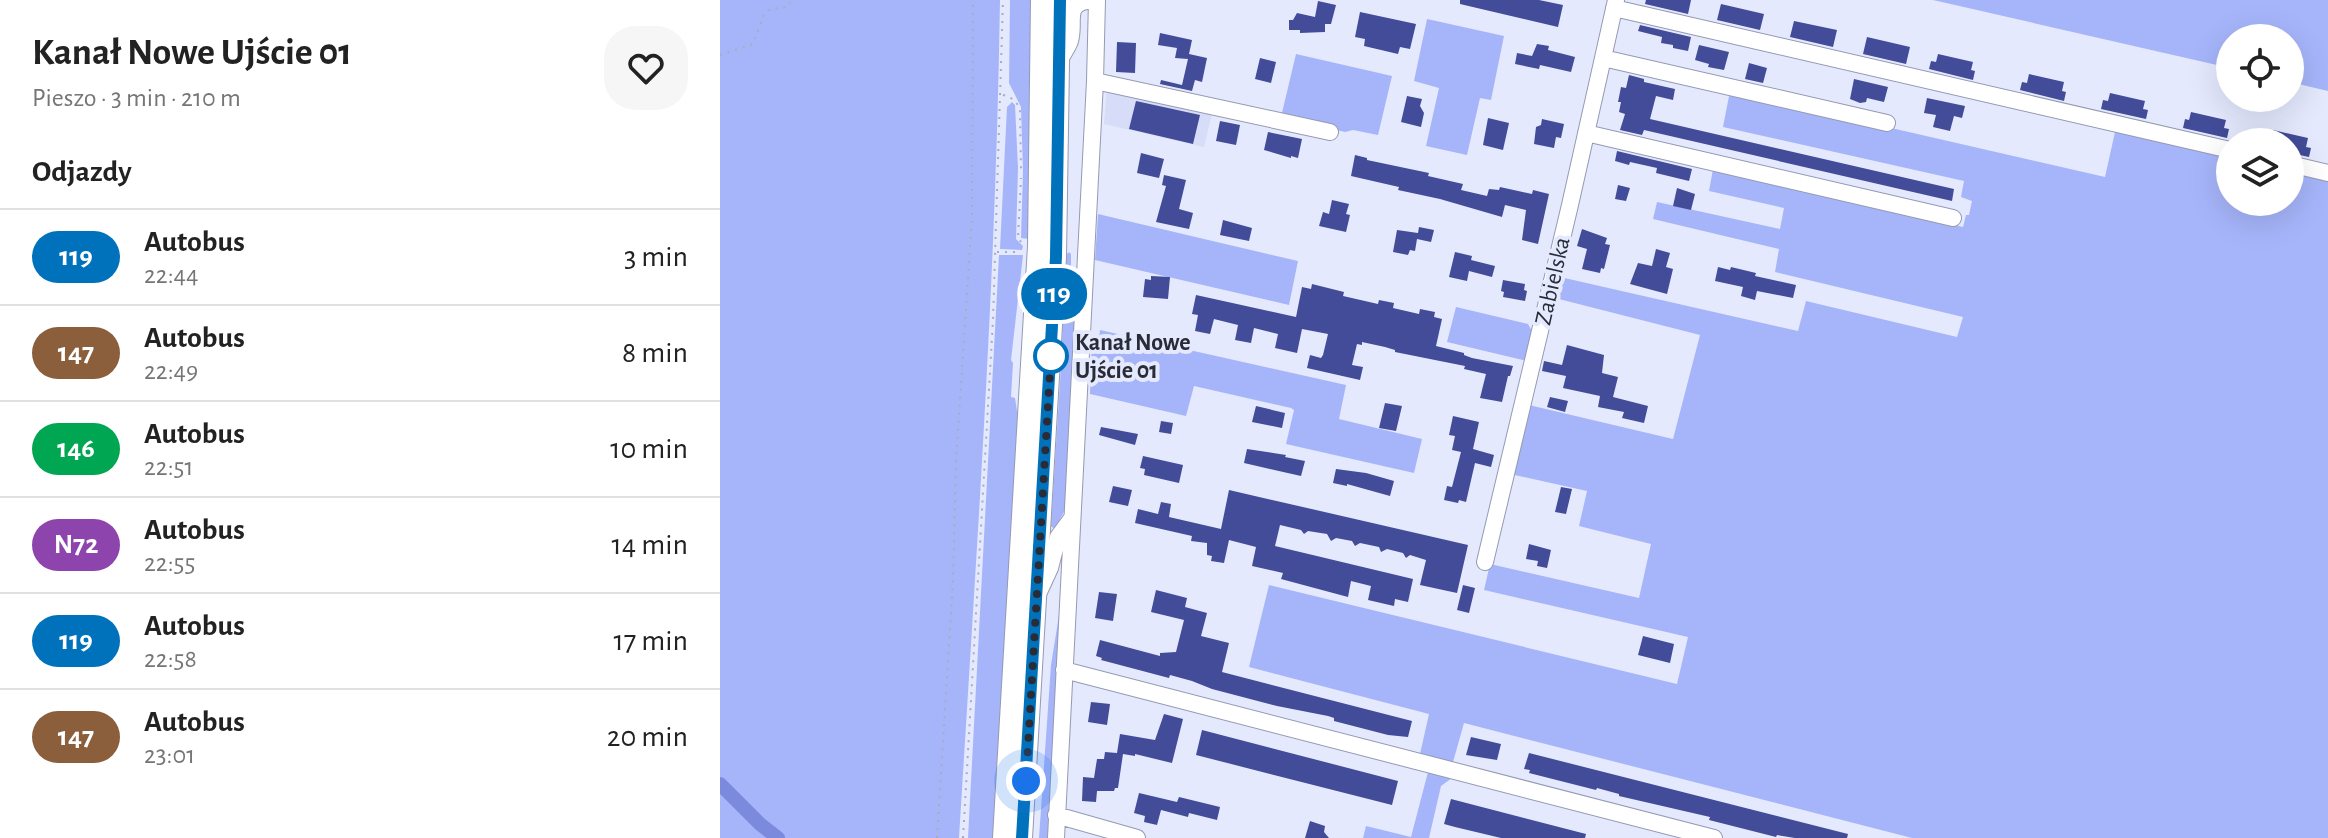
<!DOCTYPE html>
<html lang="pl">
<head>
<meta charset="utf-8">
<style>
	body { margin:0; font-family:"Alegreya Sans",sans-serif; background:#f6f6f6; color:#222; height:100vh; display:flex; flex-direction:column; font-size:30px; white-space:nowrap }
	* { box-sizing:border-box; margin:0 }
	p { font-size:26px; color:#767676 }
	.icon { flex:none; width:44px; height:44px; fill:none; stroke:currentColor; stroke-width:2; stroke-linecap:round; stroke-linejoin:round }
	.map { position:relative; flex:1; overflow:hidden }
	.side { display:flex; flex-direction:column; background:#fff; width:720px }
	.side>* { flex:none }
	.badge { padding:0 16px; border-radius:26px; font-size:28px; line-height:52px }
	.buttons { position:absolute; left:1496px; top:24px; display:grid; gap:16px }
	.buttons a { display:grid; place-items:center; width:88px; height:88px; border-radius:50%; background:#fff; box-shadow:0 8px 32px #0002; font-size:40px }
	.you { position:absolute; width:40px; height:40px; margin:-20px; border:6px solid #fff; border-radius:50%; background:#1a73e8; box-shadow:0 0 0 12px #1a73e833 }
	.map>.badge { position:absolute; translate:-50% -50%; box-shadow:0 0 0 4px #fff }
	h2 { padding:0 32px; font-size:30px; line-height:72px }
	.round { display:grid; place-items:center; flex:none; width:84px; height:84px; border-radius:32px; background:#f6f6f6 }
	.headline { display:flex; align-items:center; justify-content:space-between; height:136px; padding:0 32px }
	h1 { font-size:38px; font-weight:700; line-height:60px }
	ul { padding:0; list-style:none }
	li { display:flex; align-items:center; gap:24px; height:96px; padding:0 32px; border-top:2px solid #e0e0e0 }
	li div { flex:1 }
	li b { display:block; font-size:30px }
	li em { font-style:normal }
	li .badge { min-width:88px; font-weight:700; text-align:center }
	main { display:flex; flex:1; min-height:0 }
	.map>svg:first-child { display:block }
</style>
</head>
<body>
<main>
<section class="side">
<div class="headline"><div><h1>Kanał Nowe Ujście 01</h1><p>Pieszo · 3 min · 210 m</p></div><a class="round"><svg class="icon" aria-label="heart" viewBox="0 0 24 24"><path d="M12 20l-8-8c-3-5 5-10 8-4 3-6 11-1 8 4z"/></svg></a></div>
<h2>Odjazdy</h2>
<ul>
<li><span class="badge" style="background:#0072bc;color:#fff">119</span><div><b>Autobus</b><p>22:44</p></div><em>3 min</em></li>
<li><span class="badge" style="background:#8b5e3c;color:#fff">147</span><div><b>Autobus</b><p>22:49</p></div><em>8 min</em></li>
<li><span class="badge" style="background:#00a651;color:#fff">146</span><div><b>Autobus</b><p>22:51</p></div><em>10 min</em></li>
<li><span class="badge" style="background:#8e44ad;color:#fff">N72</span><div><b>Autobus</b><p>22:55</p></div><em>14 min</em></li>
<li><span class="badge" style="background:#0072bc;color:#fff">119</span><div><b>Autobus</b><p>22:58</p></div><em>17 min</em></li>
<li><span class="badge" style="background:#8b5e3c;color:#fff">147</span><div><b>Autobus</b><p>23:01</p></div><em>20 min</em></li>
</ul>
</section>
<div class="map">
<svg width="1608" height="838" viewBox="0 0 1608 838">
	<rect width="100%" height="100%" fill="#e4e9fe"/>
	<!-- built -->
	<path fill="#d7ddf8" d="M387 85 493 109 484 147 384 124Z"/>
	<!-- green -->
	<path fill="#a6b5fa" d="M0 0H280C276 279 256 559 239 838H0Z
		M290 0H313L309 239 301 238 303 171 301 107 289 83Z
		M1213 0H1608V91L1570 82V38H1510V68Z
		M707 19 784 36 771 100 760 98 747 155 706 146 719 88 694 81Z
		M576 54 672 76 658 135 633 130 625 132 561 117Z
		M1010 91 1385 177 1395 132 1510 158V202H1570V171L1608 180V838H1192L744 723 733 762 700 754 709 714 529 667 549 585 957 684 968 637 764 590 770 564 919 598 931 544 859 526 867 491 790 474 809 405 953 439 980 335 835 298 840 277 1078 331 1086 301 1237 337 1243 317 1055 272 1059 249 933 219 937 202 1060 229 1064 208 989 191 993 169 1243 227 1246 215H1249L1252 201 1241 197 1244 181 1003 127Z
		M292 102 295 105 298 168 296 239 303 246 302 250 280 249 287 107Z
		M378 214 578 261 569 305 375 260Z
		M349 252 351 254V270L357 273 346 508 336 527 333 528 331 526 341 366 346 255Z
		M279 255H303L291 360 293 363 291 397 295 398 300 431 275 838H248Z
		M736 307 808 324 813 333 807 361 727 342Z
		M380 330 626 385 619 419 702 439 694 473 566 444 574 410 571 408 474 386 466 416 370 394 372 338 379 339Z
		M340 609 328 838H319L331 665Z
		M708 772 732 778 721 786 709 838H643L646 826 691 837Z"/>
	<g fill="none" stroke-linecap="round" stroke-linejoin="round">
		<!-- canal -->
		<path stroke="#7b8add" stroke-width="14" d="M0 784 40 824 58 838"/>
	</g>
	<!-- building -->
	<path fill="#424c98" d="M740 0H819L843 5 838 27 740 4Z
		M926 0H971L968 14 925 4Z
		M598 1 616 5 611 24H605V32L580 33V30H569V20H573L577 13 595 17Z
		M1001 4 1044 14 1040 30 997 20Z
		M640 12 696 24 690 49 680 47 678 54 644 46 645 39 635 37Z
		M1074 21 1117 30 1113 47 1070 37Z
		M920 25 971 37 968 51 953 48V45L941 43 942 37 918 31Z
		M440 33 472 40 469 54 487 58 482 82 475 80 472 91 440 84 441 80 462 85 468 59 455 58 457 48 438 45Z
		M1147 37 1190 47 1186 64 1143 54Z
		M397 42 416 43 415 73 396 72Z
		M817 44 829 46 828 50 855 57 851 72 820 65 819 69 795 64 797 53 812 56Z
		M979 45 1009 52 1004 70 988 67 989 64 975 60Z
		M1218 54 1253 62 1251 70 1255 71 1253 80 1209 69 1211 61 1216 62Z
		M540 58 556 62 551 83 535 79Z
		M1029 63 1047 68 1043 83 1025 79Z
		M1309 74 1344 82 1342 91 1346 92 1344 101 1300 90 1302 82 1307 83Z
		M909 75 924 79V82L955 89 953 100 936 96 930 119 1234 189 1232 201 924 130 922 135 900 130 905 114 899 112 901 102H898L901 87 906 88Z
		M1134 79 1168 87 1164 102 1147 98 1146 102 1140 103 1130 99Z
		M1390 93 1425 101 1423 109 1428 110 1426 119 1381 109 1383 100 1388 101Z
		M687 96 702 99 700 106 704 113 701 127 681 122Z
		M1207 98 1245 106 1242 118 1234 116 1230 131 1213 127 1216 115 1204 113Z
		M416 101 480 115 473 144 409 129Z
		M1471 112 1506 120 1504 128 1509 129 1507 138 1463 128 1465 119 1469 120Z
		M768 118 789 123 783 150 763 145Z
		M822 119 844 124 841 138 836 137 834 148 814 144 816 127 821 125Z
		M500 121 520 125 516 145 496 141Z
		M1553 130 1588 138 1586 147 1591 148 1589 157 1570 153V142H1551Z
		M548 132 582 139 578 158 571 156V158L544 150Z
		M897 151 972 169 969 181 936 173 937 168 910 162 909 165 895 161Z
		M421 153 444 159 439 178 417 173Z
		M635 155 647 158V160L709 173 708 176 743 184 741 190 767 196 769 189 779 190 780 187 812 194 813 190 829 194 818 244 802 240 806 210 785 205 782 217 720 199 678 190 679 187 631 176Z
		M444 175 466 180 459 209 473 213 469 229 436 222 446 186 442 185Z
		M898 185 910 188 906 201 895 199Z
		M957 188 975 194 971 210 953 206Z
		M612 200 629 204 626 214 630 215 626 232 599 226 603 212 609 214Z
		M503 220 532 228 529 241 500 235Z
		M699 227 714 230 711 242 697 239 695 251 690 250 688 255 673 252 677 230 698 233Z
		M862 229 887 238 885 244 890 245 884 269 881 268 880 273 862 269 867 249 857 246Z
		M936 249 950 253 946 267 953 269 947 294 910 284 918 263 932 266Z
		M735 252 752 256 751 260 775 266 772 277 749 271 747 281 729 277Z
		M998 267 1010 270 1011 267 1036 273 1035 276 1076 285 1073 298 1037 291 1035 300 1021 296 1023 287 995 281Z
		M431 276 450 277 448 299 423 297 425 279 431 280Z
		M783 280 805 284 804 290 807 291 805 301 783 297 784 292 781 291Z
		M592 284 624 292 623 296 658 304 659 300 674 303 673 308 699 314 700 309 715 312 714 317 722 319 716 346 744 353V355L752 358 793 366 790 376H788L782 402 760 398 766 374 744 369 745 366 675 352V350L665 347 642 342V345L637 344 632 365 643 367 640 380 587 368 590 355 601 358 603 355 608 334 582 329 577 353 555 348 558 334 534 328 531 343 515 340 518 325 494 319 490 334 475 331 478 315 472 314 476 295 576 317 582 287 591 289Z
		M847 345 884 355 882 373 898 377 893 397 928 406 924 423 902 418 904 412 878 407 880 396 843 388 846 376 822 371 824 361 842 365Z
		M830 397 848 401 845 412 827 407Z
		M665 403 682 406 676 431 659 428Z
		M536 406 565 413 562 428 532 422Z
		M733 416 759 422 753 449 774 455 771 467 755 463 746 502 739 500 738 503 724 500 727 486 732 487 741 452 732 450 735 436 729 435Z
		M441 421 453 423 451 434 439 432Z
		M381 427 418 434 415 445 379 435Z
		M527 449 566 455 565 457 585 461 581 476 524 463Z
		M423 456 463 465 459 483 424 475 425 469 420 468Z
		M616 469 646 473 674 481 670 496 627 484V486L613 483Z
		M393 486 412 490 408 506 389 502Z
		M841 487 852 489 846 514 835 512Z
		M509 490 748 545 737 593 700 585 706 560 690 555 686 558 683 553 667 549 661 552 659 547 640 543 635 546 632 541 616 538 611 541 607 534 588 531 584 534 581 530 560 525 555 546 693 579 688 602 675 599 674 606 648 600 651 586 631 581 628 597 561 579 563 573 532 566 536 547 509 540 504 563 491 561 492 556 487 555V543L471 541 472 536 415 523 418 509 438 514 441 502 451 504 449 517 501 529Z
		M809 544 831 550 827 568 817 566 818 561 806 559Z
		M743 585 755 588 749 613 737 610Z
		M436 590 467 598 465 607 487 613 481 636 509 643 502 672 692 721 688 737 668 735 614 721V718L608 716 557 706 492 689 472 681 450 675 449 678 381 660 382 658 376 656 380 640 440 656V653L456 652 464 620 431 612Z
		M379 592 397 594 393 621 375 618Z
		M923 636 954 644 950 663 918 655Z
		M371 702 390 704 387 725 368 722Z
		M444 714 463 719 452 763 415 754V756L403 754 398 788H395L394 791H377L376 802 362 801 363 777 374 778 377 759H384L385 752 397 753 400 734 435 740Z
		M482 730 678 781 672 805 476 755Z
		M751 737 781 744 777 760 746 755Z
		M809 753 1128 834 1127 838H1075L1057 835 1056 837 989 820 990 817 899 796V794L877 788 876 790 809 773 810 770 804 769Z
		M419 793 457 802 459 797 500 807 497 820 469 813 468 817 441 810 437 825 424 822 425 816 414 813Z
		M731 799 866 834 865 838H781L735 827 724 824Z
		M590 821 605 826 604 832 609 838H585Z"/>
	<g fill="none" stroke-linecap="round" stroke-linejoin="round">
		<defs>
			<path id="minor" d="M894 8 1510 150
				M883 58 1167 123
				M340 59C343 54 348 47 350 41 356 21 342 3 373 0
				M375 81 610 132
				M866 133 1233 218
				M1570 164 1608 173
				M765 562 850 205 896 0
				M319 592 330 568 338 537 352 518
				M344 670 994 838
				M336 815 417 838
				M336 838 375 81 377 0"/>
			<path id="major" d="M283 838 318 246 321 0
				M302 838 336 257 340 0"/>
		</defs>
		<!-- minor casing -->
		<use href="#minor" stroke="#949ab2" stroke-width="18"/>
		<!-- major casing -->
		<use href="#major" stroke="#949ab2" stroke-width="22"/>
		<!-- path -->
		<path stroke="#a8acbe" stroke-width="2" stroke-dasharray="2 6" stroke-linecap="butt" d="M0 55 33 44 44 14 50 9 68 7 72 0
			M283 95C293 98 297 101 300 111L301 171
			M301 242 298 238 301 178
			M277 252H299
			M217 838 233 581 236 461 252 217 253 0
			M243 838 273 320 283 0"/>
		<!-- minor -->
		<use href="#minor" stroke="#fff" stroke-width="16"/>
		<!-- major -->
		<use href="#major" stroke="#fff" stroke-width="20"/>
	</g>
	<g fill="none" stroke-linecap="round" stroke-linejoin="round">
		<defs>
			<path id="line" d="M302 838 336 257 340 0"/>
		</defs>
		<!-- line casing -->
		<use href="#line" stroke="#fff" stroke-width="18"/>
		<!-- line -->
		<use href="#line" stroke="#0072bc" stroke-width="12"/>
		<!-- walk -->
		<path stroke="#292c36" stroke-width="8" stroke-dasharray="0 14.4" d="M306 781 331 354V356"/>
	</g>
	<!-- markers -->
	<circle fill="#fff" stroke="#0072bc" stroke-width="4" cx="331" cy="356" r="16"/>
	<g text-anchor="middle" stroke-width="8" stroke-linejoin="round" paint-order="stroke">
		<!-- street labels -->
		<g font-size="24" fill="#292c36" stroke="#e4e9fe">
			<text transform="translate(832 281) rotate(-77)" y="8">Zabielska</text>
		</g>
		<!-- stop labels -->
		<g font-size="24" font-weight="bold" fill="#292c36" stroke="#e4e9fe" text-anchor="start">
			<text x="355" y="350">Kanał Nowe<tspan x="355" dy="28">Ujście 01</tspan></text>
		</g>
	</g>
</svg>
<div class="buttons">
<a><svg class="icon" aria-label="locate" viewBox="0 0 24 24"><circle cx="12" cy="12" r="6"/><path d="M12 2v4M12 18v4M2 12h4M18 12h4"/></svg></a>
<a><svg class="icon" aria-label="layers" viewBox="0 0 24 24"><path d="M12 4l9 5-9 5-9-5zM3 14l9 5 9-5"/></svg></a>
</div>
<div class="you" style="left:306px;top:781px"></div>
<b class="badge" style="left:334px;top:294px;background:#0072bc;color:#fff">119</b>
</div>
</main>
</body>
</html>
